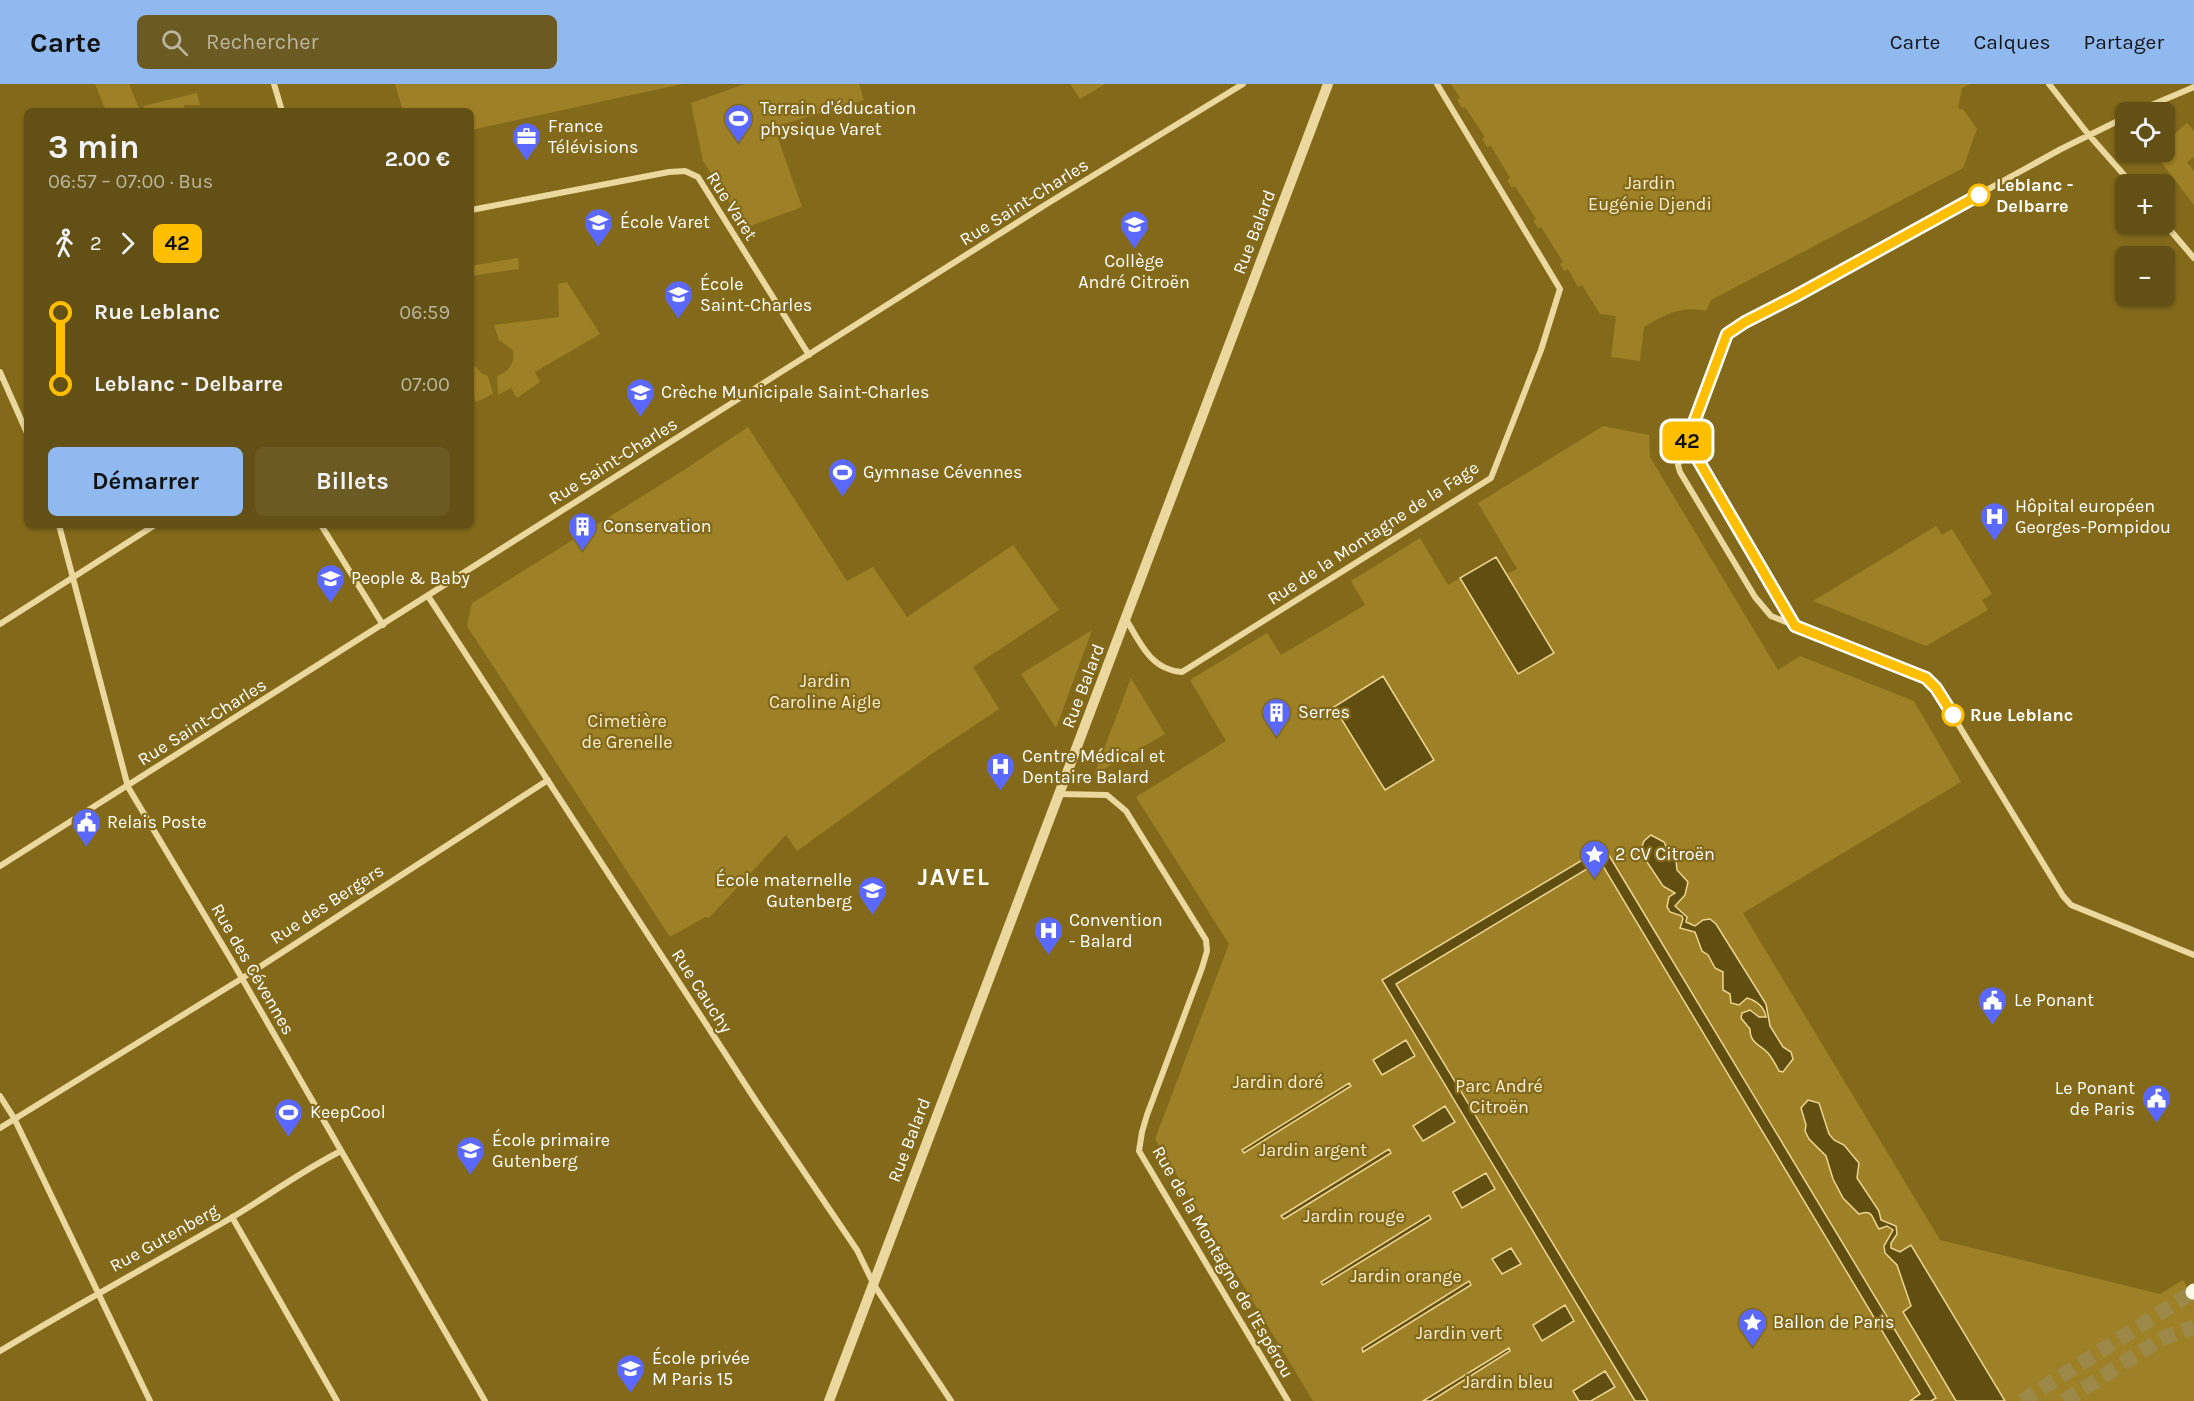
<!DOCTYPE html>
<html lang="fr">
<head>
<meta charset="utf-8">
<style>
	body { margin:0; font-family:Karla,sans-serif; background:#6b5a22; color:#f1f3f6; height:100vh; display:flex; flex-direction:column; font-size:22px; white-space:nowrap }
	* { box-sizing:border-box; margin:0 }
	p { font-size:20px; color:#bbb5a0 }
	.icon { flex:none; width:33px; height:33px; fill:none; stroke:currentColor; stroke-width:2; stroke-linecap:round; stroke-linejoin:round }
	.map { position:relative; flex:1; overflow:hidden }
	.side { position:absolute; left:24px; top:24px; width:450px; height:420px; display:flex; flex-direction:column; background:#625014; border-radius:9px; box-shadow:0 2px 4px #0004 }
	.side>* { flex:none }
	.badge { padding:0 12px; border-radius:9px; font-size:21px; line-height:39px }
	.buttons { position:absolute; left:2115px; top:18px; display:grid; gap:12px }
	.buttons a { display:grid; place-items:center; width:60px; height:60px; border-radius:9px; background:#625014; box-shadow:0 2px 4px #0004; font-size:30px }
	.map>.badge { position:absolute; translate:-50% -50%; box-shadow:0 0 0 3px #fff }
	.legs { display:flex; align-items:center; gap:9px; height:66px; padding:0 24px; font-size:20px }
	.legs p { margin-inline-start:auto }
	.overview { display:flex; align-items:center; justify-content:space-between; height:102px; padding:0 24px }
	h1 { font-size:33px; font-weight:700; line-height:45px }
	.cta { display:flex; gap:12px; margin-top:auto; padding:12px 24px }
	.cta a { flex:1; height:69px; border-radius:9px; background:#90b9f0; color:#111; font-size:24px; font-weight:700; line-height:69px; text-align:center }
	.cta a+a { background:#6b5a22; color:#f1f3f6 }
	ul { padding:0 24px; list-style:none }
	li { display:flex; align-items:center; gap:21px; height:72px; font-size:22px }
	li i { display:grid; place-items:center; width:9px; height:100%; margin:0 8px; background:currentColor }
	li i::after { content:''; width:15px; height:15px; margin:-8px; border:4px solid; border-radius:50%; background:#625014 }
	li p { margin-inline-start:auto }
	li:first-child i { background:linear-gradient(#0000 50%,currentColor 0) }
	li:last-child i { background:linear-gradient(currentColor 50%,#0000 0) }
	header { display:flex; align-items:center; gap:36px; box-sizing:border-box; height:84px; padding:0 30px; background:#90b9f0; color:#111 }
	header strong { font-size:28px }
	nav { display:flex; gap:33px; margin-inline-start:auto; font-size:21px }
	.search { width:420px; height:54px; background:#6b5a22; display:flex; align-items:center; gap:15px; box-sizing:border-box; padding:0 21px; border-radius:9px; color:#bbb5a0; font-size:22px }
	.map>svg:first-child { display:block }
</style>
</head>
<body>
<header>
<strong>Carte</strong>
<div class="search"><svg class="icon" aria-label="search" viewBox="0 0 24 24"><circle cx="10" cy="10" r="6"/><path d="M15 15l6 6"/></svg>Rechercher</div>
<nav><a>Carte</a><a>Calques</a><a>Partager</a></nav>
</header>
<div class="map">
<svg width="2194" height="1317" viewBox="0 0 2194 1317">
	<rect width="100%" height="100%" fill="#836a1a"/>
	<!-- green -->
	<path fill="#9e8026" d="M95 0H129L140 27H106Z
		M395 0H682L471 46V27H403Z
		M745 0H859L864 16 774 43 802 123 745 144 703 77 691 19Z
		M1070 0H1105L1080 15Z
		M1451 0H1970L1962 4 1958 24 1964 26 1977 45 1963 84 1711 216 1706 227C1682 221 1664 231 1644 243L1640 277 1611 273 1616 232 1600 230 1582 201 1578 203 1568 185 1564 187 1560 180 1563 178 1541 143 1538 144 1533 137 1536 135 1515 102 1512 104 1507 96 1510 94 1491 62 1487 63 1482 55 1485 53 1465 23 1462 24 1457 16 1460 14Z
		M197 9 200 21H184L185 27H146L143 22Z
		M2187 39 2194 47V73L2187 78 2194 87V121L2155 70 2156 68H2164L2165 58Z
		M518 174 519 185 471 192V182Z
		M567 198 600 250 535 288 540 298 517 314 511 304 498 311 497 292C510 287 515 279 513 266L499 256 494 241 559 233 558 200Z
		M475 282 481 289 488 292 493 310 476 318 471 309V283Z
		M1603 342 1649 351 1650 373 1778 586 1800 572 1914 617 1961 698 1743 829 1940 1156 2160 1210 2183 1196 2194 1215V1317H1313L1155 1055 1229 860 1136 713 1226 657 1190 596 1267 549 1281 571 1365 521 1351 497 1420 454 1448 501 1496 473 1507 490 1517 485 1478 419Z
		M748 343 847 497 873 483 907 533 1013 461 1059 526 973 583 999 625 930 671 797 767 786 751 709 834 705 833 670 853 467 542 472 519 684 386Z
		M1936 442 1942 451 1952 445 1992 510 1982 516 1988 526 1926 562 1813 517Z
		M1092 546 1056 644 1021 590Z
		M1131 594 1165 650 1094 691Z"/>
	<!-- water -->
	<path fill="#614f11" stroke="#edd591" stroke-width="1.5" d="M1496 473 1554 569 1518 590 1460 494Z
		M1383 592 1434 676 1385 706 1334 623Z
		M1651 751 1664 758 1670 771 1676 776 1677 786 1688 798 1685 811 1675 822 1687 833 1686 838 1695 842 1703 836 1710 835 1716 840 1766 920 1770 942 1783 963 1791 968 1793 975 1783 988 1779 987C1776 981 1772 974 1768 969 1759 960 1750 959 1750 945L1741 934 1742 929 1750 926 1759 933H1766C1764 922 1757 917 1747 914L1739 921 1731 919 1730 910 1723 906V888L1715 884 1708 871 1702 867 1695 848 1680 844 1683 835 1682 832 1670 828 1667 823 1669 813 1675 809 1663 802 1647 778 1641 765 1644 757Z
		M1604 763 1936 1314 1931 1317H1910L1920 1310 1600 777 1396 900 1648 1317H1635L1382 896Z
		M1406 956 1415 972 1382 991 1373 976Z
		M1349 999 1351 1002 1244 1069 1242 1066Z
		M1808 1016 1819 1019 1829 1050 1834 1056 1844 1061 1859 1079 1857 1094 1879 1127 1881 1136 1896 1142 1897 1150 1891 1159V1164L1900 1168 1911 1161 2005 1317H1956L1903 1228 1911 1222 1897 1181 1885 1169 1884 1162 1893 1146 1887 1142 1879 1145C1872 1136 1874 1124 1859 1130L1843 1114 1833 1095 1826 1072 1809 1055 1805 1047 1806 1041 1801 1024Z
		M1445 1022 1455 1038 1423 1057 1413 1042Z
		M1389 1065 1391 1069 1284 1135 1281 1132Z
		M1486 1089 1495 1105 1462 1124 1453 1108Z
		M1429 1131 1431 1135 1323 1201 1321 1198Z
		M1511 1164 1521 1180 1502 1190 1492 1175Z
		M1469 1197 1471 1201 1363 1268 1362 1264Z
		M1565 1221 1574 1237 1542 1257 1533 1241Z
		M1509 1264 1510 1267 1431 1317H1423Z
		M1605 1287 1615 1303 1591 1317H1579L1573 1307Z"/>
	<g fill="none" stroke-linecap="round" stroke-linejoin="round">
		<!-- primary-tunnel -->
		<path stroke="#9c8848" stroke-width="15" stroke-dasharray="15 8" stroke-linecap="butt" d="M2022 1317 2193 1208
			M2064 1317 2161 1255 2194 1243"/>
		<!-- minor -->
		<path stroke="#ebd89f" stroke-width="6" d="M274 0 282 27
			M2049 0 2088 50 2132 100
			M2135 28 2194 3
			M2126 33 2061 65 1793 213 1745 238 1727 250 1678 381 1680 388 1755 513 1771 532 1923 593 1936 604 2063 812 2071 821 2194 871
			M471 126 669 88 685 87 698 93 809 271
			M2164 139 2194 174
			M0 288 27 349
			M1687 357 1795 541
			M59 441 128 703 232 877 485 1317
			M321 441 383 541
			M428 512 756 1017 857 1166 874 1201 951 1317
			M1126 535C1140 559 1151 586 1182 588L1491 394 1541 266 1560 205 1437 0
			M0 540 155 441
			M1059 710 1107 711 1126 727 1206 856 1207 867 1202 884 1147 1031 1142 1048 1139 1067 1288 1317
			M0 782 1045 121 1243 0
			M0 1012 14 1034 150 1317
			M0 1044 241 895 548 696
			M232 1133 337 1317
			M0 1267C76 1221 154 1179 231 1134 268 1112 303 1086 341 1067"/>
		<!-- tertiary -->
		<path stroke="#ebd89f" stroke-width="10" d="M829 1317 1328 0"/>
		<!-- primary -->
		<path stroke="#fffae3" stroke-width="15" d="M2193 1208 2194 1207"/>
	</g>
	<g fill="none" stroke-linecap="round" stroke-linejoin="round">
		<defs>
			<path id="line-1" d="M1953 631 1936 604 1926 594 1795 542 1687 357 1727 250 1745 238 1794 213 1979 111"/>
		</defs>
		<!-- line-1 casing -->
		<use href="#line-1" stroke="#fff" stroke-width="14"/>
		<!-- line-1 -->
		<use href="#line-1" stroke="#ffbe00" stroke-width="9"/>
	</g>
	<!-- icons -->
	<defs>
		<symbol id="stadium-pin" viewBox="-11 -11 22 30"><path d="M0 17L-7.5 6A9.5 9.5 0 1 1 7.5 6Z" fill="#5b68fd" stroke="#836a1a"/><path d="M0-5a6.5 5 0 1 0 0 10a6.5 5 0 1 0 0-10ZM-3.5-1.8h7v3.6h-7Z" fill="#fff"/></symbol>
		<symbol id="office-pin" viewBox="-11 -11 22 30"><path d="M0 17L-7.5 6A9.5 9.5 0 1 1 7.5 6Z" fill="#5b68fd" stroke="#836a1a"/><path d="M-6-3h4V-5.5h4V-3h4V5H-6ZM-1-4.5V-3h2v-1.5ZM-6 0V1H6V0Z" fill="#fff"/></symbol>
		<symbol id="school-pin" viewBox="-11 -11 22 30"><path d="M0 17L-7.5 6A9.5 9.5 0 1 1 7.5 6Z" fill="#5b68fd" stroke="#836a1a"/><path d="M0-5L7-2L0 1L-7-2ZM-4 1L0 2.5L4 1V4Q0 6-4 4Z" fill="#fff"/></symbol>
		<symbol id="hospital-pin" viewBox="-11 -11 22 30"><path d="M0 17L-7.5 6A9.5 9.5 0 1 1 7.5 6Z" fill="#5b68fd" stroke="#836a1a"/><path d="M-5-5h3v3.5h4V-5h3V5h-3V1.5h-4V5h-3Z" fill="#fff"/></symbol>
		<symbol id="building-pin" viewBox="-11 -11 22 30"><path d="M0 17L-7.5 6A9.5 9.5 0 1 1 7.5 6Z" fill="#5b68fd" stroke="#836a1a"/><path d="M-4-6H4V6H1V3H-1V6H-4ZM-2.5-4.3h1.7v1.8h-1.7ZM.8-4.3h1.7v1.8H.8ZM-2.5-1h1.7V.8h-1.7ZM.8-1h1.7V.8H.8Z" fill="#fff"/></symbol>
		<symbol id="civic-pin" viewBox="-11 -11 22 30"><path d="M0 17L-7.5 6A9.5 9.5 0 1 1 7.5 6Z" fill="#5b68fd" stroke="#836a1a"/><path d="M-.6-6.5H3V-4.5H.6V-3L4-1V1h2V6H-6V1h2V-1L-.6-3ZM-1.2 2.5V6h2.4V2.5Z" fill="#fff"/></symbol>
		<symbol id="sight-pin" viewBox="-11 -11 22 30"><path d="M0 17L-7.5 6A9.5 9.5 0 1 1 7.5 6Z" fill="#5b68fd" stroke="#836a1a"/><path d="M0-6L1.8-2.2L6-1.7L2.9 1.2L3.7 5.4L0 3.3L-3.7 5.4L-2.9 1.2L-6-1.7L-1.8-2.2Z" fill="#fff"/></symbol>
	</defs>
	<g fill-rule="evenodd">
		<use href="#stadium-pin" x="722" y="18" width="33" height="45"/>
		<use href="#office-pin" x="510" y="36" width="33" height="45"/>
		<use href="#school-pin" x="582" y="122" width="33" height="45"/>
		<use href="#school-pin" x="1118" y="124" width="33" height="45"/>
		<use href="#school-pin" x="662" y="194" width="33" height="45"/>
		<use href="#school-pin" x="624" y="292" width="33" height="45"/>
		<use href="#stadium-pin" x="826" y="372" width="33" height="45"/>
		<use href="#hospital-pin" x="1978" y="416" width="33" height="45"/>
		<use href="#building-pin" x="566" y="426" width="33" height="45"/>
		<use href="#school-pin" x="314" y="478" width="33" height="45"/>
		<use href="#building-pin" x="1260" y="612" width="33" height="45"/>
		<use href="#hospital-pin" x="984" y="666" width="33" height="45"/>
		<use href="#civic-pin" x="70" y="722" width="33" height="45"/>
		<use href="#sight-pin" x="1578" y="754" width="33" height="45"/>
		<use href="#school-pin" x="856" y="790" width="33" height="45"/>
		<use href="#hospital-pin" x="1032" y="830" width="33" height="45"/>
		<use href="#civic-pin" x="1976" y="900" width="33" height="45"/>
		<use href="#civic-pin" x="2140" y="998" width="33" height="45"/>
		<use href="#stadium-pin" x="272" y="1012" width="33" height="45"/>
		<use href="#school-pin" x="454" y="1050" width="33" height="45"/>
		<use href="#sight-pin" x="1736" y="1222" width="33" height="45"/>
		<use href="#school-pin" x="614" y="1268" width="33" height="45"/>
	</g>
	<!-- markers -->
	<g fill="#fff" stroke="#ffbe00" stroke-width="3">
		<circle cx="1979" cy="111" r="10"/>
		<circle cx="1953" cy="631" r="10"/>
	</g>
	<g text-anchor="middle" stroke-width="4.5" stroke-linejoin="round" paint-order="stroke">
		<!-- poi labels -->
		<g font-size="18" fill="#fff" stroke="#836a1a" text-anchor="start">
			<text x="760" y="30">Terrain d'éducation<tspan x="760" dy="21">physique Varet</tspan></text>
			<text x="548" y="48">France<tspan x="548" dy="21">Télévisions</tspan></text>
			<text x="620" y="144">École Varet</text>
			<text x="1134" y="183" text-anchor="middle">Collège<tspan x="1134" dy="21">André Citroën</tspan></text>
			<text x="700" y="206">École<tspan x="700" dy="21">Saint-Charles</tspan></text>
			<text x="661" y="314">Crèche Municipale Saint-Charles</text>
			<text x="863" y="394">Gymnase Cévennes</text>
			<text x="2015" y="428">Hôpital européen<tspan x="2015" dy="21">Georges-Pompidou</tspan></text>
			<text x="603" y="448">Conservation</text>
			<text x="351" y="500">People &amp; Baby</text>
			<text x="1298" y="634">Serres</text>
			<text x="1022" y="678">Centre Médical et<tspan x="1022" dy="21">Dentaire Balard</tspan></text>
			<text x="107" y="744">Relais Poste</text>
			<text x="1615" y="776">2 CV Citroën</text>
			<text x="852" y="802" text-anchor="end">École maternelle<tspan x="852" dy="21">Gutenberg</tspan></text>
			<text x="1069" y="842">Convention<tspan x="1069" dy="21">- Balard</tspan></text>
			<text x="2014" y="922">Le Ponant</text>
			<text x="2135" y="1010" text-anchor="end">Le Ponant<tspan x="2135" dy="21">de Paris</tspan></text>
			<text x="310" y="1034">KeepCool</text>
			<text x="492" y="1062">École primaire<tspan x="492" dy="21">Gutenberg</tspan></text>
			<text x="1773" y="1244">Ballon de Paris</text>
			<text x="652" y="1280">École privée<tspan x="652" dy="21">M Paris 15</tspan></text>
		</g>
		<!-- park labels -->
		<g font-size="18" fill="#f9efd0" stroke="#836a1a">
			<text x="1650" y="105">Jardin<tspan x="1650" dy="21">Eugénie Djendi</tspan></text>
			<text x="825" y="603">Jardin<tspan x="825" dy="21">Caroline Aigle</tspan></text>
			<text x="627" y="643">Cimetière<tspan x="627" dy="21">de Grenelle</tspan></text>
			<text x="1278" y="1004">Jardin doré</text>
			<text x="1499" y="1008">Parc André<tspan x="1499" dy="21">Citroën</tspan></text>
			<text x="1313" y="1072">Jardin argent</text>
			<text x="1354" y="1138">Jardin rouge</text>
			<text x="1406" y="1198">Jardin orange</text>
			<text x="1459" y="1255">Jardin vert</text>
			<text x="1508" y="1304">Jardin bleu</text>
		</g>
		<!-- stop labels -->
		<g font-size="18" font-weight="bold" fill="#fff" stroke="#836a1a" text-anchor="start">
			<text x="1996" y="107">Leblanc -<tspan x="1996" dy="21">Delbarre</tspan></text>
			<text x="1970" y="637">Rue Leblanc</text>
		</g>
		<!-- street labels -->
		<g font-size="18" fill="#fff" stroke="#836a1a">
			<text transform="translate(1024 118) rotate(-32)" y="6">Rue Saint-Charles</text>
			<text transform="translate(732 122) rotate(57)" y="6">Rue Varet</text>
			<text transform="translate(1254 148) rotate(-69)" y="6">Rue Balard</text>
			<text transform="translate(613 377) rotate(-32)" y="6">Rue Saint-Charles</text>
			<text transform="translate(1373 449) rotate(-33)" y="6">Rue de la Montagne de la Fage</text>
			<text transform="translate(1083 602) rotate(-69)" y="6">Rue Balard</text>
			<text transform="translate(202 638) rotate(-32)" y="6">Rue Saint-Charles</text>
			<text transform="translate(327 820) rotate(-33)" y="6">Rue des Bergers</text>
			<text transform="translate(253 885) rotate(60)" y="6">Rue des Cévennes</text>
			<text transform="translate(702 907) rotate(57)" y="6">Rue Cauchy</text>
			<text transform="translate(909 1056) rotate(-69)" y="6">Rue Balard</text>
			<text transform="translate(164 1154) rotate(-29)" y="6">Rue Gutenberg</text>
			<text transform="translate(1223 1178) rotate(60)" y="6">Rue de la Montagne de l'Espérou</text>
		</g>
		<!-- district labels -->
		<g font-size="24" font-weight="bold" letter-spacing="1.5" fill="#fff" stroke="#836a1a">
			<text x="954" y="801">JAVEL</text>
		</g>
	</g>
</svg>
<div class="buttons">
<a><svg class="icon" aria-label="locate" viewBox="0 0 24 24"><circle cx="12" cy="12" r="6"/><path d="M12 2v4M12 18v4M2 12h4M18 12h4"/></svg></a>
<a>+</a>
<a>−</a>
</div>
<b class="badge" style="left:1687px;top:357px;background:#ffbe00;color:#111">42</b>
<section class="side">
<div class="overview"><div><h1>3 min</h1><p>06:57 – 07:00 · Bus</p></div><b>2.00 €</b></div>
<div class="legs"><svg class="icon" aria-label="walk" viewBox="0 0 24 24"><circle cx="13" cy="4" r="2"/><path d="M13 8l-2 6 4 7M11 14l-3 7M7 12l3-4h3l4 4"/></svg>2<svg class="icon" aria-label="forward" viewBox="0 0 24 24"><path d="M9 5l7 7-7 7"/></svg><b class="badge" style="background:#ffbe00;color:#111">42</b></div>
<ul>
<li><i style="color:#ffbe00"></i><b>Rue Leblanc</b><p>06:59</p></li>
<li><i style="color:#ffbe00"></i><b>Leblanc - Delbarre</b><p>07:00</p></li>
</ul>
<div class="cta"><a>Démarrer</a><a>Billets</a></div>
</section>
</div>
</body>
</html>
